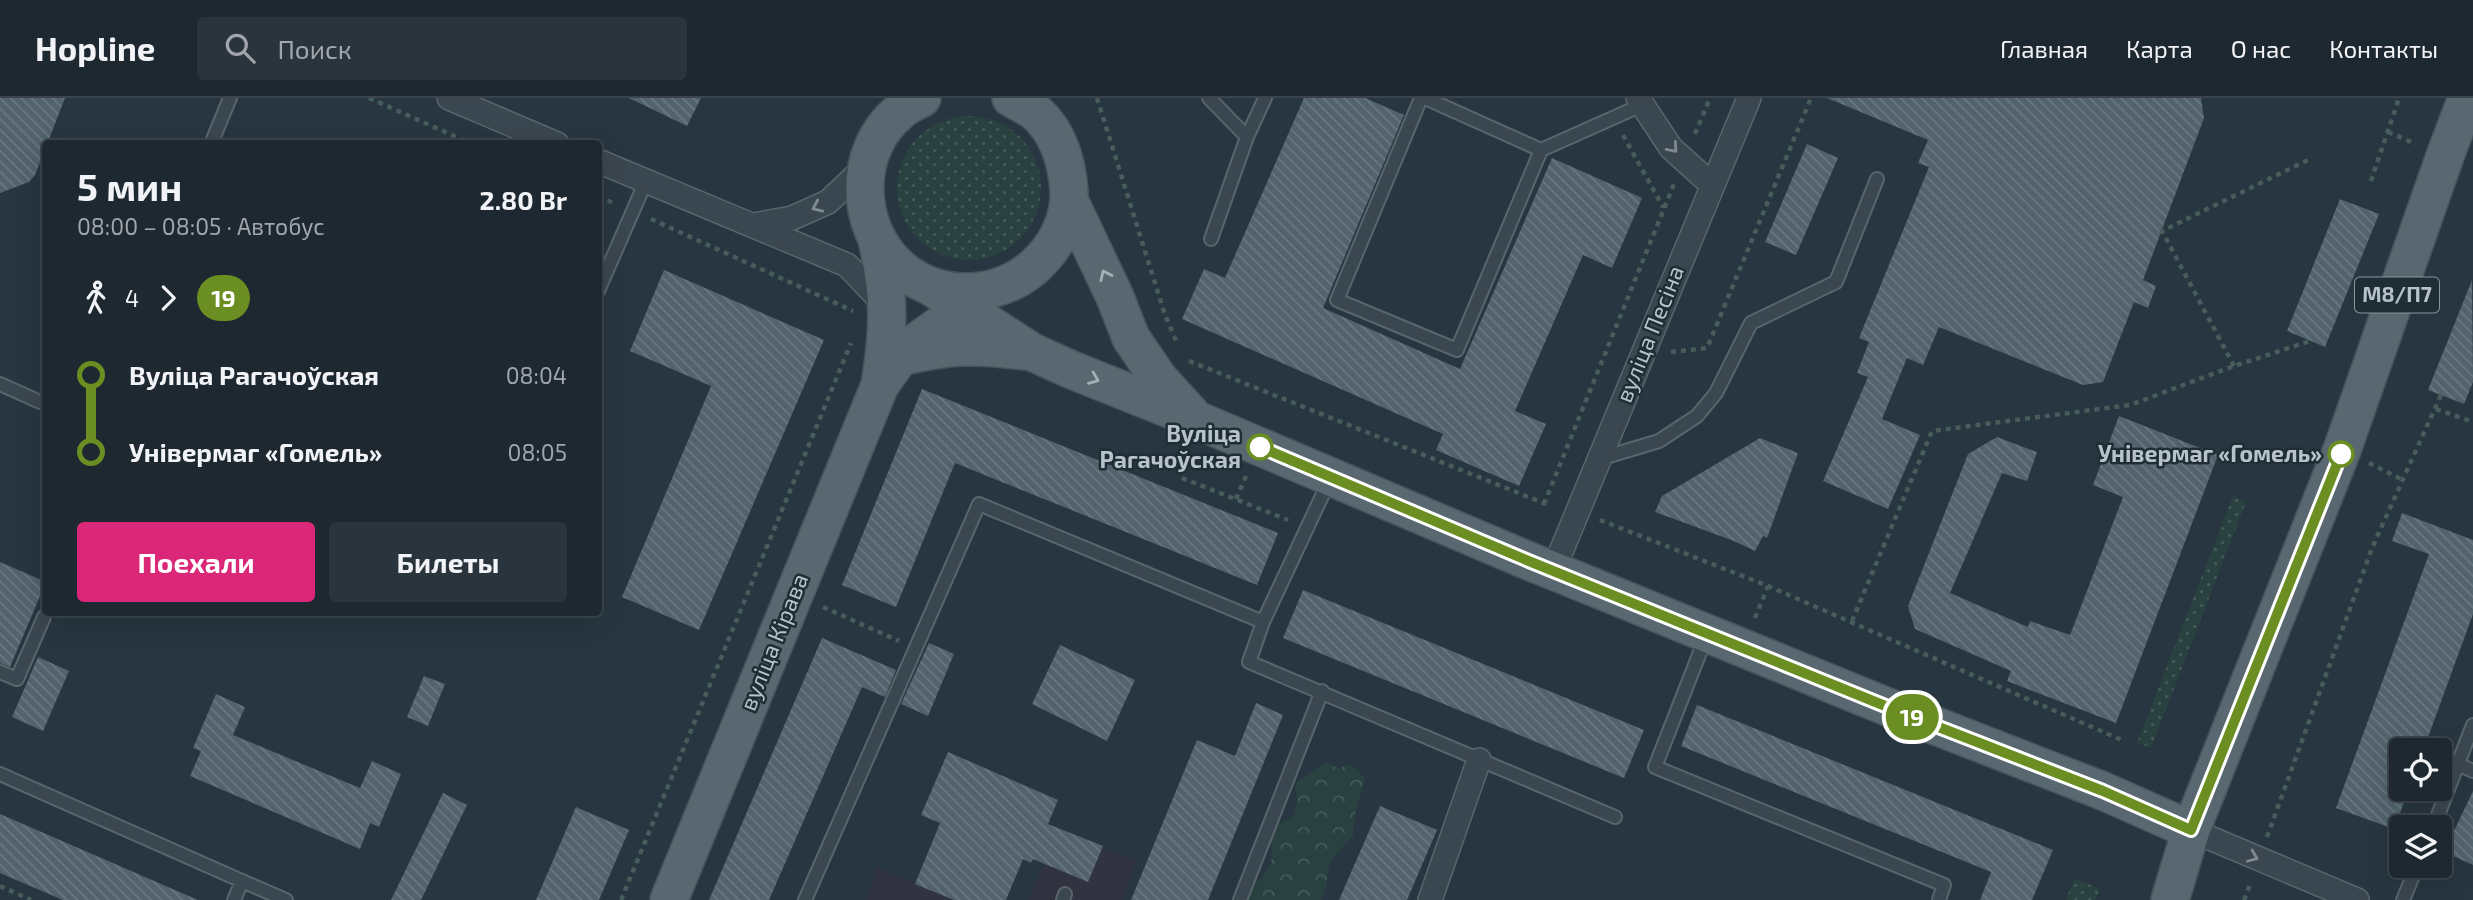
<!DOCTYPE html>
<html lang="ru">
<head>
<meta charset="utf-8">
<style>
	body { margin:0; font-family:"Exo 2",sans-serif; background:#2a343c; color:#f1f3f6; height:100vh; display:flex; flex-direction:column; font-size:26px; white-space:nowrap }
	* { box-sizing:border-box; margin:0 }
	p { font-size:23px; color:#a0a6ab }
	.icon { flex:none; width:38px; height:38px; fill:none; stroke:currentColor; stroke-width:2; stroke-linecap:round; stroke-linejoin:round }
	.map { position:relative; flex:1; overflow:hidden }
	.side { position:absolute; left:42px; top:42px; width:560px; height:476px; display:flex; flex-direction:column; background:#1d2830; border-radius:7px; box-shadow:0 7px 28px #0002,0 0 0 2px #3b444c }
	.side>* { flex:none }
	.badge { padding:0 14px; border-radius:23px; font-size:24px; line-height:46px }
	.controls { position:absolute; left:2389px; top:640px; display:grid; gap:14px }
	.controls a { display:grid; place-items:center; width:63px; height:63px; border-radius:7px; background:#1d2830; box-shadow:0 7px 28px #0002,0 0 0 2px #3b444c; font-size:35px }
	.map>.badge { position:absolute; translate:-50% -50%; box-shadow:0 0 0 4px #fff }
	.legs { display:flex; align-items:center; gap:10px; height:77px; padding:0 35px; font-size:23px }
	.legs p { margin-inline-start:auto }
	.summary { display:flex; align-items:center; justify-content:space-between; height:119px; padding:0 35px }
	h1 { font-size:38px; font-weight:700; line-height:52px }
	.primary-button { display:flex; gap:14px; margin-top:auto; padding:14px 35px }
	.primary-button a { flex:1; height:80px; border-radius:7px; background:#db2777; color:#fff; font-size:28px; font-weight:700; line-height:80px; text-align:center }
	.primary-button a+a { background:#2a343c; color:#f1f3f6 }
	ul { padding:0 35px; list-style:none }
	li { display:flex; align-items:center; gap:24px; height:77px; font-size:26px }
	li i { display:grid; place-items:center; width:10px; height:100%; margin:0 9px; background:currentColor }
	li i::after { content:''; width:18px; height:18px; margin:-9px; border:5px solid; border-radius:50%; background:#1d2830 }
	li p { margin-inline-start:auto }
	li:first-child i { background:linear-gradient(#0000 50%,currentColor 0) }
	li:last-child i { background:linear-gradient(currentColor 50%,#0000 0) }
	header { display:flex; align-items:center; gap:42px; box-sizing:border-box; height:98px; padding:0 35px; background:#1d2830; border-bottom:2px solid #3b444c }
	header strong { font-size:33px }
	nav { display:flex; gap:38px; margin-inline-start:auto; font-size:24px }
	.search { width:490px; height:63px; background:#2a343c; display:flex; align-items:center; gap:18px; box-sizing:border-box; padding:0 24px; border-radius:7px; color:#a0a6ab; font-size:26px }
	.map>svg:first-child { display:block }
</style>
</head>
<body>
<header>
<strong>Hopline</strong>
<div class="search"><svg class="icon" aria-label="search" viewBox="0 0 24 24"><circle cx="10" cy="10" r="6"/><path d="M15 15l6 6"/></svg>Поиск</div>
<nav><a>Главная</a><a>Карта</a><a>О нас</a><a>Контакты</a></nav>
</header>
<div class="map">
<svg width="2473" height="802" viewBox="0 0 2473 802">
	<defs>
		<pattern id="grass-dots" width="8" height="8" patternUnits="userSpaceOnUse" patternTransform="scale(1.75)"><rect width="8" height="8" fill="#29413f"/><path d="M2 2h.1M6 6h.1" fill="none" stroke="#465b59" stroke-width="1.8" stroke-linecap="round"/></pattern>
		<pattern id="forest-crowns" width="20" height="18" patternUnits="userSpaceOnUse" patternTransform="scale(1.75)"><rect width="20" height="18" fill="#29413f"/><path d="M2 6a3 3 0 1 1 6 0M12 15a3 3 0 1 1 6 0" fill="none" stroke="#465b59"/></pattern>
		<pattern id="building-back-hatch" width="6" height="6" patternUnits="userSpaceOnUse" patternTransform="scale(1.75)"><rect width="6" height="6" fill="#52636d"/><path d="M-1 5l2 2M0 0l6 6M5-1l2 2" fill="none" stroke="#697880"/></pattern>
	</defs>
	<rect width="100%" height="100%" fill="#273640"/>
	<!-- medical -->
	<path fill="#323341" d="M1060 732 1136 763 1123 802H1028Z
		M877 770 954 802H866Z"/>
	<!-- grass -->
	<path fill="url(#grass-dots)" d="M897 90a72 72 0 1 1 144 0a72 72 0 1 1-144 0Z
		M2233 398 2246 404 2151 650 2137 645Z
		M2074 780 2100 791 2096 802H2066Z"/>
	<!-- forest -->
	<path fill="url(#forest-crowns)" d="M1326 665 1339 670 1351 666 1365 680 1354 720 1353 738C1343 748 1330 760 1328 775 1325 788 1328 790 1321 802H1247C1259 771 1278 779 1270 738L1277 727 1294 718 1297 701 1295 685Z"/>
	<!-- building -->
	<path fill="url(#building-back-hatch)" d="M0 0H65L35 77 29 84 0 95Z
		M629 0H701L687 28Z
		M1304 0H1365L1404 17 1323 210 1460 271 1552 60 1642 100 1612 170 1583 157 1515 313 1546 326 1519 388 1436 352 1443 336 1182 221 1204 171 1225 180Z
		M1827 0H2201L2204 20 2143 182 2156 188 2148 210 2134 204 2103 284 2083 287 1939 229 1923 267 1907 260 1882 321 1920 337 1888 411 1823 383 1868 279 1857 275 1869 244 1859 240 1929 69 1918 65 1928 42Z
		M1807 46 1838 60 1796 157 1765 144Z
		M2340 101 2379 116 2325 249 2287 233Z
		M664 172 824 242 699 532 622 499 711 288 630 253Z
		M2472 182 2473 284 2464 306 2428 292Z
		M922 291 1278 435 1257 487 955 365 896 509 842 487Z
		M2119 318 2218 357 2116 625 2007 583 2011 573 1915 531 1908 508 1968 356 1997 339 2037 354 2027 383 2002 375 1950 495 2028 529 2030 523 2070 537 2123 399 2093 387Z
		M1760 340 1798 355 1767 440 1763 438 1755 453 1734 443 1655 414 1662 398Z
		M2402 415 2473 442V516L2423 653H2401V691H2409L2394 731 2336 710 2429 456 2392 443Z
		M0 464 46 484 10 569 0 565Z
		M1303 492 1644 632 1624 680 1283 540Z
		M822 540 896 572 885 599 862 589 769 802H709Z
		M929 545 954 556 928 618 901 606Z
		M1060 547 1135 582 1107 643 1032 606Z
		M38 559 69 573 43 633 12 619Z
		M424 578 445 586 428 628 407 619Z
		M216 596 245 609 233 637 360 690 372 663 401 676 379 729 370 725 360 751 190 678 201 653 193 650Z
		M1256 605 1283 617 1208 802H1131L1197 642 1235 658Z
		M1697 607 2053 752 2032 802H1980L1991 774 1681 648Z
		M948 654 1058 702 1048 726 1103 748 1088 784 1033 761 1031 765 1023 761 1006 802H954L915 786 940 725 921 717Z
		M2473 693V767L2444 754Z
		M443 695 467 707 421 802H391Z
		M1380 708 1437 732 1407 802H1339Z
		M576 709 629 732 599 802H536Z
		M0 716 198 802H63L0 775Z"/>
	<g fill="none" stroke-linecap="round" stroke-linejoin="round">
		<defs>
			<path id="service" d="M1209 0 1247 39 1211 141
				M1421 0 1337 202 1457 252 1541 52
				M1425 0 1541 52 1642 7
				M1247 39 1265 0
				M211 46 230 0
				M598 193 646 83
				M0 286 40 304
				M1599 361 1659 343 1697 318 1716 295 1751 225 1836 184 1877 81
				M1329 383 1263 524 1249 564 1615 719
				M1706 539 1655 669 1944 787 1939 802
				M0 574 17 581 44 519
				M2458 666 2473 673
				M0 676 242 783
				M2433 730 2473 627
				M234 802 242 783 286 802
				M805 802 979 406 1263 524
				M1063 802 1065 796
				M1240 802 1322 593
				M2403 802 2417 768"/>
			<path id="minor" d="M449 0 557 46
				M1638 0 1671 50 1712 87
				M598 63 847 167 886 208
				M754 127 792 120 828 104 866 68
				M1553 473 1749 0
				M2191 732 2357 802
				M1430 802 1479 662"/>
			<path id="primary" d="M922 0C914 4 905 8 899 14 852 53 855 130 899 169 940 206 1006 201 1042 161 1059 143 1070 118 1069 93 1067 64 1058 33 1034 13 1027 8 1018 4 1011 0
				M1069 102 1115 199 1131 240 1159 281 1191 316
				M930 188 1032 254 1072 272 1197 322 1524 461 1905 616 2103 693 2191 732
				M905 258C951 247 977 247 1024 253
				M880 287 900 259 919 242 982 197
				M669 802 880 287C889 232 890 196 877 142
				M2170 802 2191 732 2342 352 2445 58 2467 0"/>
		</defs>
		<!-- service casing -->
		<use href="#service" stroke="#58656d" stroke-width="16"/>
		<!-- minor casing -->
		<use href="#minor" stroke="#58656d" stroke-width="26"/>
		<!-- primary casing -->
		<use href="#primary" stroke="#47535c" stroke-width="40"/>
		<!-- path -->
		<path stroke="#475d5b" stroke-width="4.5" stroke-dasharray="5 5" stroke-linecap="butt" d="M369 0 472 46
			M1097 0 1165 217 1177 245
			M2388 34 2416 46
			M1695 36 1710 0
			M1623 37 1663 109
			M2371 83 2399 0
			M598 99 614 105
			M651 121 853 213
			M1671 254 1707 250 1811 0
			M1189 263 1551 408
			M2234 268 2162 133 2308 62
			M2436 311 2473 324
			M2369 365 2403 382
			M1182 380 1288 422
			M1236 401 1247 376
			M1544 406 1674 86
			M1600 422 1768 488 2124 643
			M823 509 899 543
			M1755 520 1768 488
			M1852 523 1932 333 2130 307 2234 268 2310 243
			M2267 739 2372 450 2441 297
			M0 788 31 802
			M621 802 851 245
			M2244 802 2251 784"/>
		<!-- service -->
		<use href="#service" stroke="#3b4750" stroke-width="12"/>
		<!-- minor -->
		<use href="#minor" stroke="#3b4750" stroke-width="23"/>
		<!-- primary -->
		<use href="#primary" stroke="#596770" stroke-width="37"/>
	</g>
	<!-- one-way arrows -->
	<defs><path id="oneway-chevron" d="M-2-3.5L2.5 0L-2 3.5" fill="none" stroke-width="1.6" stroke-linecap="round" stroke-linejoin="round" transform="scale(1.75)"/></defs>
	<g stroke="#7f8b93">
		<use href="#oneway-chevron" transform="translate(1673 50) rotate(49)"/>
		<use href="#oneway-chevron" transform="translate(817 109) rotate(156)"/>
		<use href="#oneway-chevron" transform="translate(2253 759) rotate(23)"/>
	</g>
	<g stroke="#a4b0b8">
		<use href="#oneway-chevron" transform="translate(1105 177) rotate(-115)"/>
		<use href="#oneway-chevron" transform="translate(1094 281) rotate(22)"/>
	</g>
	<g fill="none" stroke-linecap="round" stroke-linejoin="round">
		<defs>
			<path id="line-1" d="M1260 349 1524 461 1905 616 2103 693 2191 732 2341 356"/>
		</defs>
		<!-- line-1 casing -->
		<use href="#line-1" stroke="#fff" stroke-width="16"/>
		<!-- line-1 -->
		<use href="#line-1" stroke="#6b8e23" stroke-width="10"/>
	</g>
	<!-- markers -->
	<g fill="#fff" stroke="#6b8e23" stroke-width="3.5">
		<circle cx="1260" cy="349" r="12"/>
		<circle cx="2341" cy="356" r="12"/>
	</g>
	<g text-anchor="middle" stroke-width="5" stroke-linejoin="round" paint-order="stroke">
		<!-- shield labels -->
		<rect fill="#1f2d35" stroke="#89959d" stroke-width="2" x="2355" y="179.5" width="84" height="35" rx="5"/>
		<g font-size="21" font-weight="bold" fill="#b7c2ca">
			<text x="2397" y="204">М8/П7</text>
		</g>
		<!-- street labels -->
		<g font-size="23" fill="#b7c2ca" stroke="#1f2d35">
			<text transform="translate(1650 236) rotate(-68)" y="8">вуліца Песіна</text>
			<text transform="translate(774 544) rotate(-68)" y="8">вуліца Кірава</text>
		</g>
		<!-- stop labels -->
		<g font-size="23" font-weight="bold" fill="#b7c2ca" stroke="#1f2d35" text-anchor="end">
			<text x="1241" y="344">Вуліца<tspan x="1241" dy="26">Рагачоўская</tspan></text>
			<text x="2322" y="364">Універмаг «Гомель»</text>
		</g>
	</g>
</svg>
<div class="controls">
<a><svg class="icon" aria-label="locate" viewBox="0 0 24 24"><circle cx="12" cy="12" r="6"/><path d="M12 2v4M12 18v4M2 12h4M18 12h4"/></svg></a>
<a><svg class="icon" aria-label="layers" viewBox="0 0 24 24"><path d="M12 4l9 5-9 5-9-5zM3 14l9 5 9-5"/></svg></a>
</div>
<b class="badge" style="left:1912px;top:619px;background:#6b8e23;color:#fff">19</b>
<section class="side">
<div class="summary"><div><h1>5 мин</h1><p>08:00 – 08:05 · Автобус</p></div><b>2.80 Br</b></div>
<div class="legs"><svg class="icon" aria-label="walk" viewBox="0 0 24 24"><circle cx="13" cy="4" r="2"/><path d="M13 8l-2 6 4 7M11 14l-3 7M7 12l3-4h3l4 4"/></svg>4<svg class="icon" aria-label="forward" viewBox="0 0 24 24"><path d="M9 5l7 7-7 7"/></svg><b class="badge" style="background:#6b8e23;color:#fff">19</b></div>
<ul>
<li><i style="color:#6b8e23"></i><b>Вуліца Рагачоўская</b><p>08:04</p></li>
<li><i style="color:#6b8e23"></i><b>Універмаг «Гомель»</b><p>08:05</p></li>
</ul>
<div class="primary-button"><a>Поехали</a><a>Билеты</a></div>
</section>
</div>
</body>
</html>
